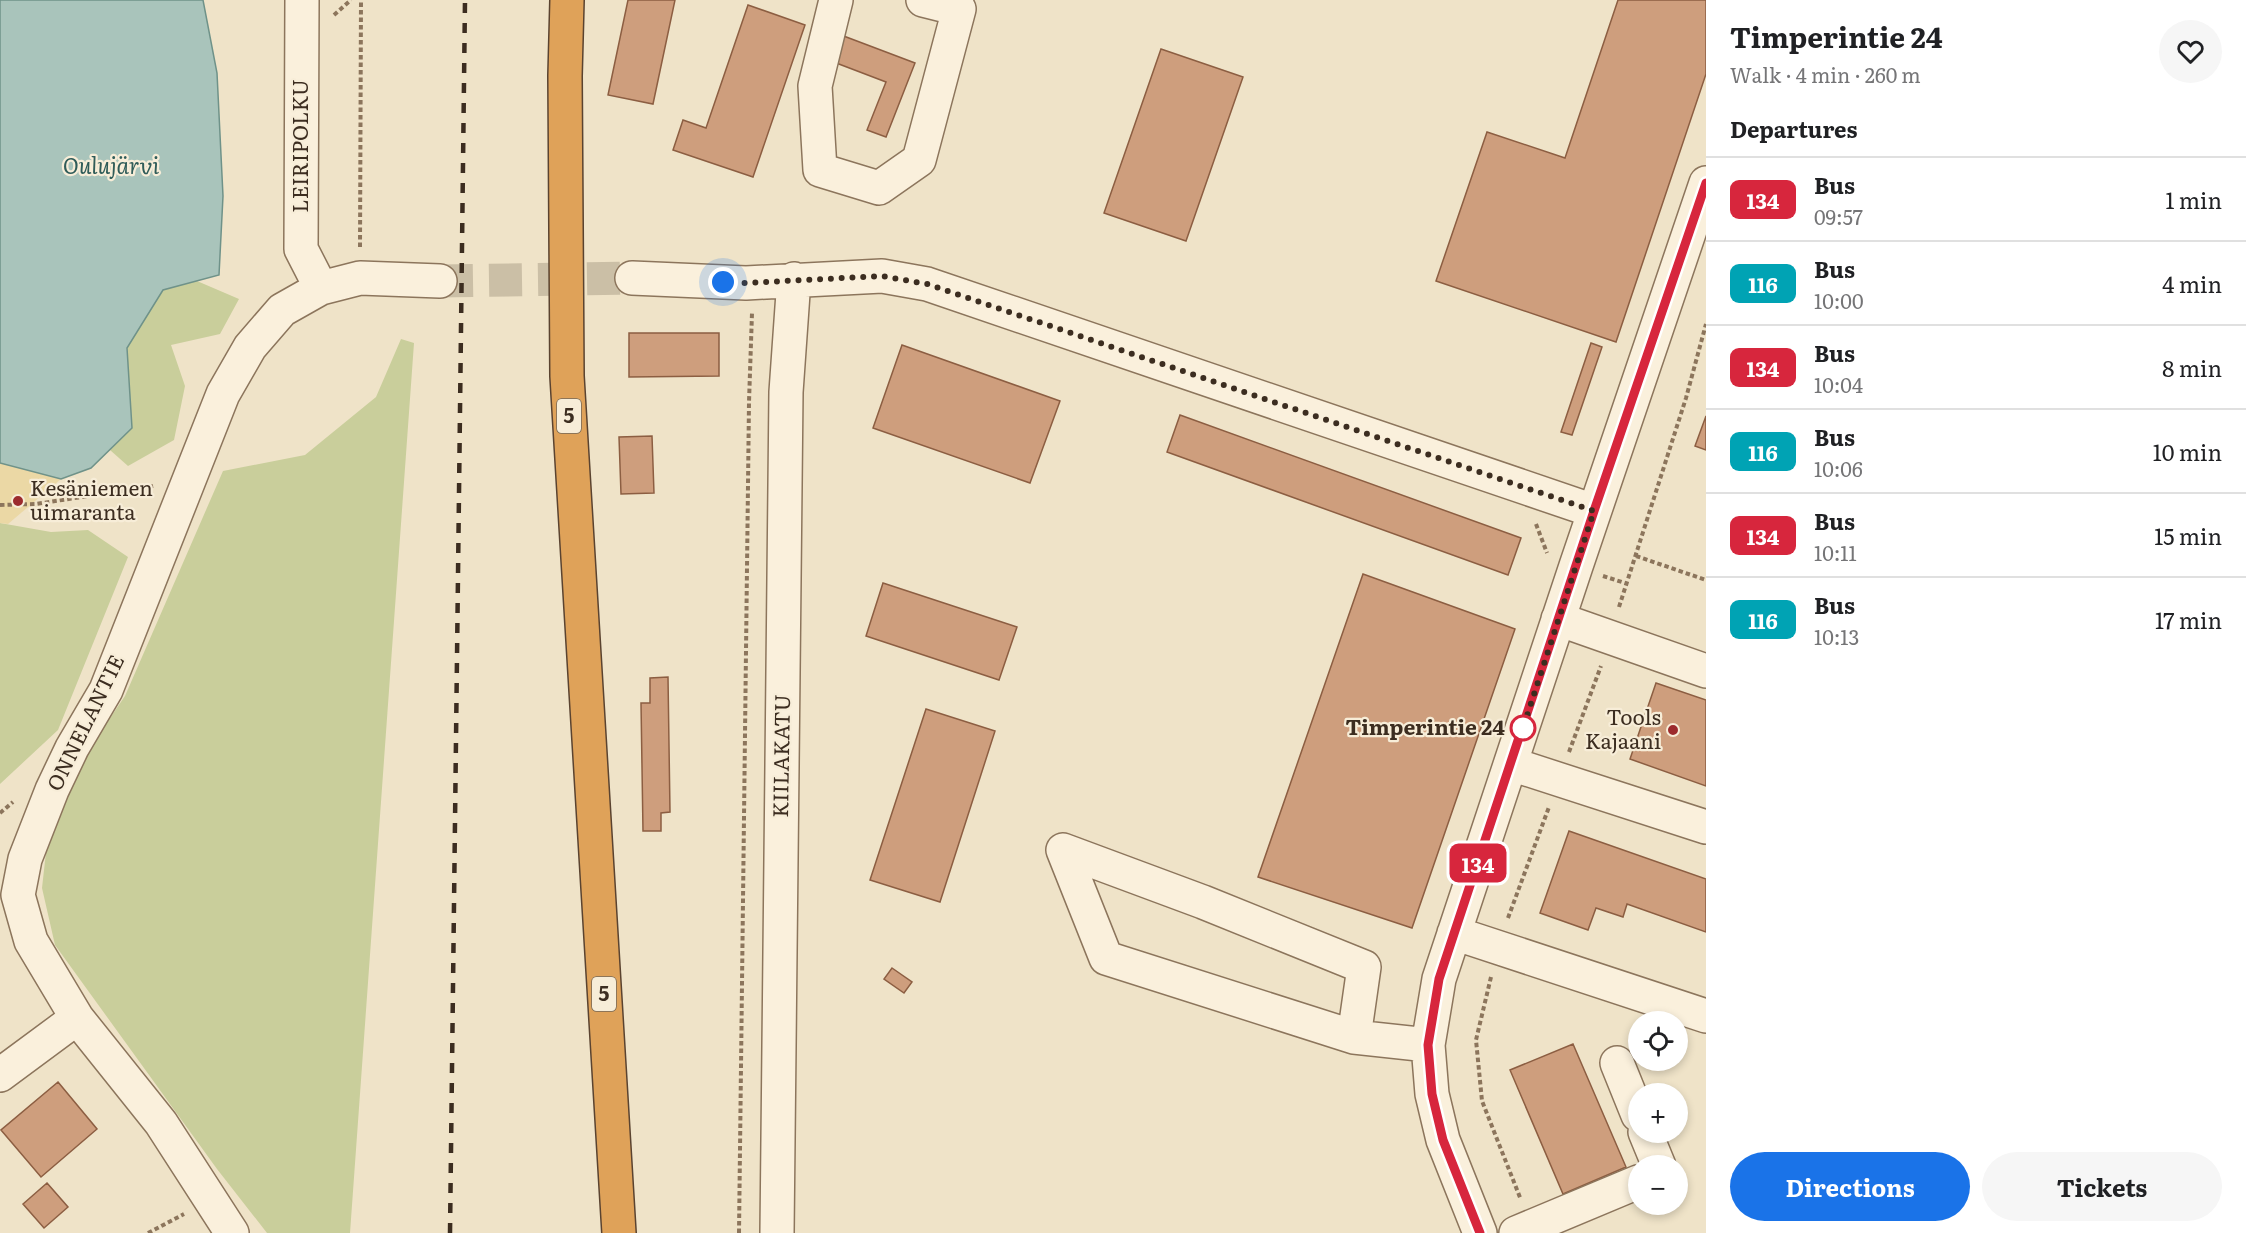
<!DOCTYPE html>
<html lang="en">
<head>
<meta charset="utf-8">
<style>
	body { margin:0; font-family:Literata,serif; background:#f6f6f6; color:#202124; height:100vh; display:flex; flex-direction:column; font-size:22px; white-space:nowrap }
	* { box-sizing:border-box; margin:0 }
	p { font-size:20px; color:#757577 }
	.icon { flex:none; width:33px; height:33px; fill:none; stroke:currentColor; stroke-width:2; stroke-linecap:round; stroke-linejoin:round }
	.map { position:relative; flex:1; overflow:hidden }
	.sheet { display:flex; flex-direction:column; background:#fff; width:540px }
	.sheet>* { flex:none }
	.badge { padding:0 12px; border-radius:9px; font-size:21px; line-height:39px }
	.tools { position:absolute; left:1628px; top:1011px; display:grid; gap:12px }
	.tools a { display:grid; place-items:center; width:60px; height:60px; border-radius:50%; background:#fff; box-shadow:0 3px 9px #0003; font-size:30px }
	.you { position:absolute; width:30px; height:30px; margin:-15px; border:4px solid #fff; border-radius:50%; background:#1a73e8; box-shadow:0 0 0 9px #1a73e833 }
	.map>.badge { position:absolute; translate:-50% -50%; box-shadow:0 0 0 3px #fff }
	h2 { padding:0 24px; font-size:22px; line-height:54px }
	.round { display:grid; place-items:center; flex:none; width:63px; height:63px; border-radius:32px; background:#f6f6f6 }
	.head { display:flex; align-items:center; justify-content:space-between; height:102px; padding:0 24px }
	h1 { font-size:28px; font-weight:700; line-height:45px }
	.primary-button { display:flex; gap:12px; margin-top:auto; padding:12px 24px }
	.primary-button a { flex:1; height:69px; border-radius:36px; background:#1a73e8; color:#fff; font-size:24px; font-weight:700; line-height:69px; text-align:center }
	.primary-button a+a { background:#f6f6f6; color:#202124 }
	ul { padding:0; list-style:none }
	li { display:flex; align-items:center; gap:18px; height:84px; padding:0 24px; border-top:2px solid #e0e0e0 }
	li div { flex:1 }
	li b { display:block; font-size:22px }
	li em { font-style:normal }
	li .badge { min-width:66px; font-weight:700; text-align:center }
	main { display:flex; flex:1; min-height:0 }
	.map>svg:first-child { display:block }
</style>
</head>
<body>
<main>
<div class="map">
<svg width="1706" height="1233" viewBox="0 0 1706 1233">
	<rect width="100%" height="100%" fill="#efe3c8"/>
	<!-- green -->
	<path fill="#c9ce9b" d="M197 281 239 299 220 334 171 345 185 386 174 440 128 466 110 450 132 428 127 348 163 290Z
		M401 339 414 343 350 1233H267L217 1169 55 945 42 888 47 843 78 765 125 696 223 471 305 455 376 397Z
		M0 523 51 532 88 530 128 557 58 730 0 784Z"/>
	<!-- sand -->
	<path fill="#ebd8a5" d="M0 463 61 479 8 524 0 523Z"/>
	<!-- water -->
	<path fill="#a9c4bb" stroke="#6f9289" stroke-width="1.5" d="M0 0H203L217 73 223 196 219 275 163 290 127 348 132 428 91 468 61 479 0 463Z"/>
	<!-- building -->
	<path fill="#ce9e7d" stroke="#8c5e42" stroke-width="1.5" d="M628 0H675L653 104 608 95Z
		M1618 0H1706V74L1616 342 1436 281 1487 132 1565 158Z
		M748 5 805 25 753 177 673 150 683 120 706 128Z
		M841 35 915 63 886 137 867 130 886 82 831 61Z
		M1161 49 1243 77 1186 241 1104 213Z
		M629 333H719V376L629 377Z
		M1591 343 1602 347 1572 435 1561 432Z
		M902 345 1060 401 1030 483 873 428Z
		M1180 415 1521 538 1508 575 1167 452Z
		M1706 416V450L1695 446Z
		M652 436 654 493 621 494 619 437Z
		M1363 574 1515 629 1412 928 1258 877Z
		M883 583 1017 627 999 680 866 636Z
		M668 677 670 812 661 813V831H643L641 703H650V678Z
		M1656 683 1706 700V786L1630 759Z
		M926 709 995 731 940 902 870 880Z
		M1569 831 1706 879V932L1627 904 1623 917 1596 908 1588 930 1540 913Z
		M892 968 912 982 904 993 884 979Z
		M1573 1044 1626 1167 1563 1194 1510 1070Z
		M58 1082 97 1129 41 1177 1 1130Z
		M47 1183 68 1207 44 1228 23 1204Z"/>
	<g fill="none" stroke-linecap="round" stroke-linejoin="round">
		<!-- minor-tunnel -->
		<path stroke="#cbbfa6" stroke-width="33" stroke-dasharray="33 16" stroke-linecap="butt" d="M440 281 632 278"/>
		<defs>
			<path id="minor" d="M302 0 301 249 321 288
				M836 0 815 86 820 170 879 188 919 160 959 9 923 0
				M632 278 746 283 882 276 927 284 1594 511
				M1558 619 1706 671
				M1511 764 1706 827
				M1454 933 1706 1016
				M1354 1037 1364 967 1203 902 1063 850 1106 958 1354 1037 1428 1045
				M1617 1063 1638 1115
				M0 1075 77 1018
				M1645 1132 1659 1166
				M232 1233 161 1123 77 1018 31 941 18 895 25 859 52 790 72 748 106 690 223 394 250 347 282 310 321 288 360 278 440 281
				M777 1233 786 392 794 279
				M1480 1233 1443 1140 1432 1094 1428 1045 1439 979 1576 566 1706 183
				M1516 1233 1638 1182"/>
			<path id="highway" d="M567 0 565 76 567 376 619 1233"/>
		</defs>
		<!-- minor casing -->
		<use href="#minor" stroke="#8c755c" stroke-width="36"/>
		<!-- highway casing -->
		<use href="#highway" stroke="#5a4330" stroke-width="36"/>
		<!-- path -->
		<path stroke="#8c755c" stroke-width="4" stroke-dasharray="4.5 3" stroke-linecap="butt" d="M334 15 351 0
			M360 247 361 0
			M0 505 36 504 154 486
			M1536 524 1547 553
			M1636 556 1706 580
			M1603 576 1625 583
			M1619 607 1686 398 1706 324
			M1569 752 1601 666
			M0 813 13 802
			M1508 918 1549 807
			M1491 977 1476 1040 1482 1101 1521 1200
			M148 1233 184 1214
			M739 1233 749 402 752 313"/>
		<!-- minor -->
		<use href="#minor" stroke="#faf0dc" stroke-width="33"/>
		<!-- highway -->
		<use href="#highway" stroke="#dfa259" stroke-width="33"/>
		<!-- rail -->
		<path stroke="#3c2d20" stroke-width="4.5" stroke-dasharray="10 10" stroke-linecap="butt" d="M450 1233 465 0"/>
	</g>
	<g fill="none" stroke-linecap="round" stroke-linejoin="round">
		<defs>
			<path id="line" d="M1480 1233 1443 1140 1432 1094 1428 1045 1439 979 1594 511 1706 183"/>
		</defs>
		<!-- line casing -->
		<use href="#line" stroke="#fff" stroke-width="14"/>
		<!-- line -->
		<use href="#line" stroke="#d7263d" stroke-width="9"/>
		<!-- walk -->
		<path stroke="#3c2d20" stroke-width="6" stroke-dasharray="0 10.8" d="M723 282 746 283 882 276 927 284 1594 511 1523 728"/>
	</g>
	<!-- markers -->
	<g fill="#9c2b2d" stroke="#f7edd8" stroke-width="2">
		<circle cx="18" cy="501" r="6"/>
		<circle cx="1673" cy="730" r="6"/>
	</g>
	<circle fill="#fff" stroke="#d7263d" stroke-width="3" cx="1523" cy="728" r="12"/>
	<g text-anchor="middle" stroke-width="4.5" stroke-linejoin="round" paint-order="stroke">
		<!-- shield labels -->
		<g fill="#f7edd8" stroke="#746757" stroke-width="1.5">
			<rect x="557" y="399" width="24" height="34" rx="4.5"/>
			<rect x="592" y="977" width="24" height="34" rx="4.5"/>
		</g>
		<g font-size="20" font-weight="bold" fill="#3c2d20">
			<text x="569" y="423">5</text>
			<text x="604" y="1001">5</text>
		</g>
		<!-- street labels -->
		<g font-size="21" fill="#3c2d20" stroke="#f7edd8">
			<text transform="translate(301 146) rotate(-90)" y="7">LEIRIPOLKU</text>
			<text transform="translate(86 723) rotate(-64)" y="7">ONNELANTIE</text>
			<text transform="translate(782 756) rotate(-89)" y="7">KIILAKATU</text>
		</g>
		<!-- poi labels -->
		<g font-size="21" fill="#3c2d20" stroke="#f7edd8" text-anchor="start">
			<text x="30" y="496">Kesäniemen<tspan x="30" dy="24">uimaranta</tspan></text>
			<text x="1661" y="725" text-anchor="end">Tools<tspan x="1661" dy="24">Kajaani</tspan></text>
		</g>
		<!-- stop labels -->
		<g font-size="21" font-weight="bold" fill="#3c2d20" stroke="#f7edd8" text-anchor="end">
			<text x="1505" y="735">Timperintie 24</text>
		</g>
		<!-- water labels -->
		<g font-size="22" font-style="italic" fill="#2f5c59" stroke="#f7edd8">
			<text x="111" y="174">Oulujärvi</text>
		</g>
	</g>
</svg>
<div class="tools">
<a><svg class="icon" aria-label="locate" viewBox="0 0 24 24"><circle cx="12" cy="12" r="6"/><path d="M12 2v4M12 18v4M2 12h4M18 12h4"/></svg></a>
<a>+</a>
<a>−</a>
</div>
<div class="you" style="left:723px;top:282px"></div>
<b class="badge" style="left:1478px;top:863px;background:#d7263d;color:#fff">134</b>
</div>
<section class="sheet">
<div class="head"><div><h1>Timperintie 24</h1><p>Walk · 4 min · 260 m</p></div><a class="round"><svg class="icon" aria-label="heart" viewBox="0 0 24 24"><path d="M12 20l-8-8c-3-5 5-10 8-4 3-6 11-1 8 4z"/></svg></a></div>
<h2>Departures</h2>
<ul>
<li><span class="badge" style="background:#d7263d;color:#fff">134</span><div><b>Bus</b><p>09:57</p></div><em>1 min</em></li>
<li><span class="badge" style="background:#00a3b4;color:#fff">116</span><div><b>Bus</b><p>10:00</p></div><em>4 min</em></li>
<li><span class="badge" style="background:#d7263d;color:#fff">134</span><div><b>Bus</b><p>10:04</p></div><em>8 min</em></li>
<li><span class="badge" style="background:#00a3b4;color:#fff">116</span><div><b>Bus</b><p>10:06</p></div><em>10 min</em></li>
<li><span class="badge" style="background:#d7263d;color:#fff">134</span><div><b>Bus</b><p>10:11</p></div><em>15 min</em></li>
<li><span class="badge" style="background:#00a3b4;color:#fff">116</span><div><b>Bus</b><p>10:13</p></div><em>17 min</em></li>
</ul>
<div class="primary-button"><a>Directions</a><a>Tickets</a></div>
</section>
</main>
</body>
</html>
